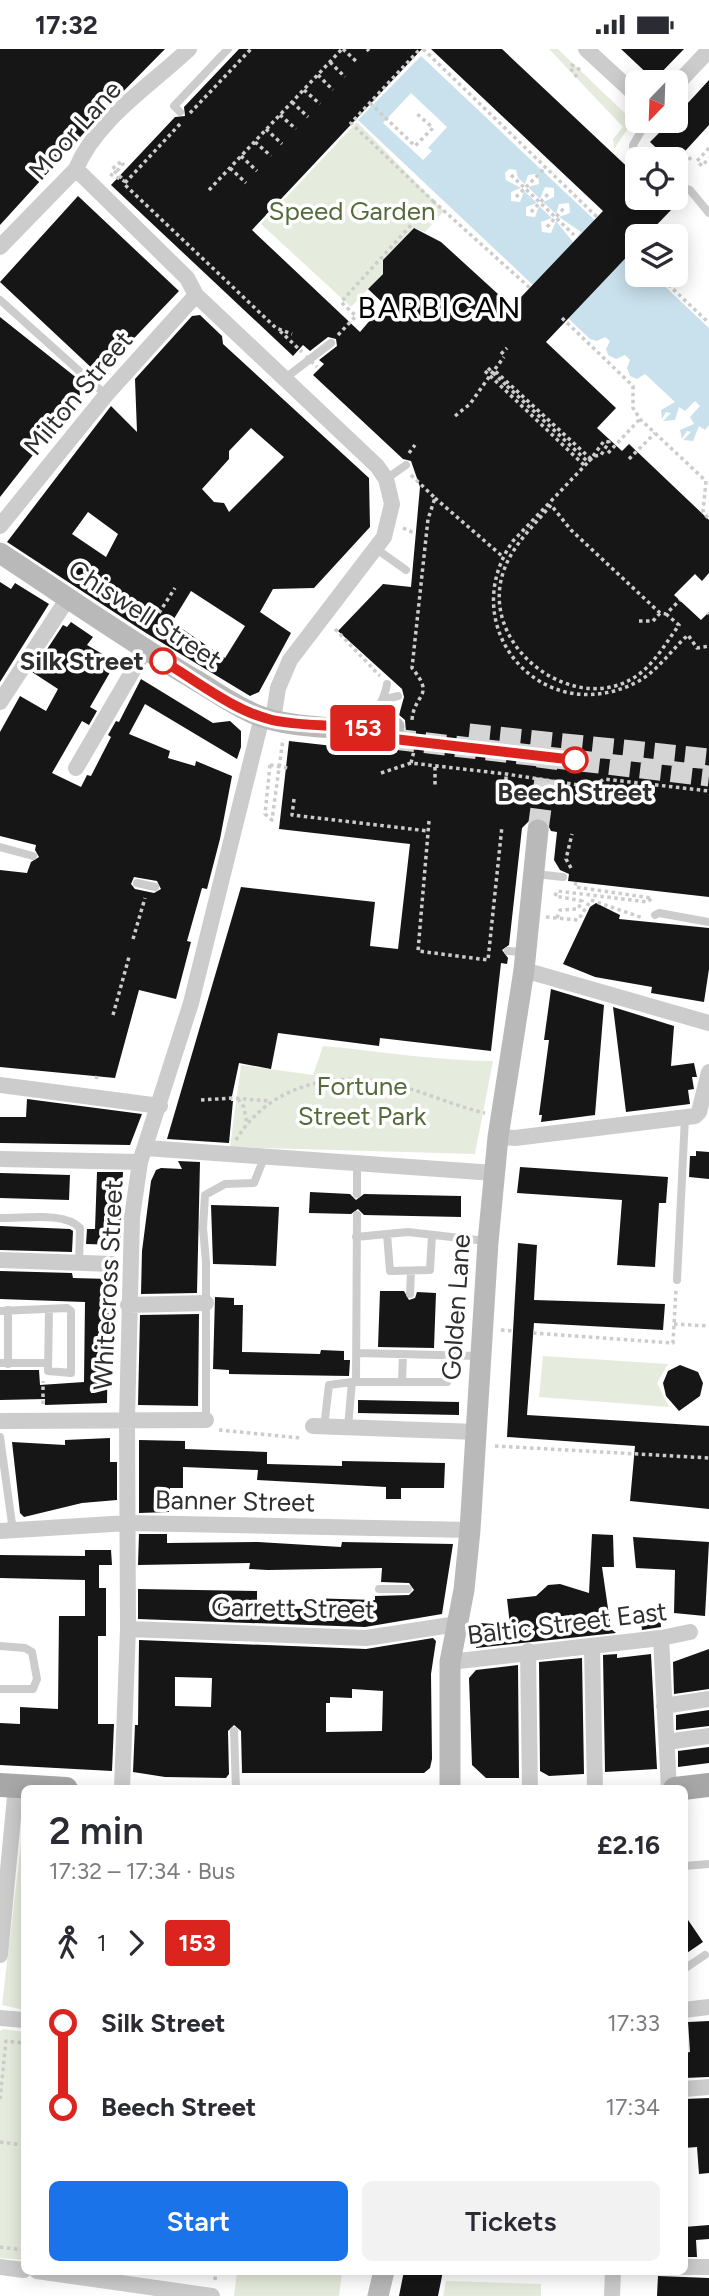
<!DOCTYPE html>
<html lang="en">
<head>
<meta charset="utf-8">
<style>
	body { margin:0; font-family:Figtree,sans-serif; background:#f2f2f3; color:#2b2b33; height:100vh; display:flex; flex-direction:column; font-size:26px; white-space:nowrap }
	* { box-sizing:border-box; margin:0 }
	p { font-size:23px; color:#7c7c81 }
	.icon { flex:none; width:38px; height:38px; fill:none; stroke:currentColor; stroke-width:2; stroke-linecap:round; stroke-linejoin:round }
	.map { position:relative; flex:1; overflow:hidden }
	.side { position:absolute; left:21px; top:1736px; width:667px; height:490px; display:flex; flex-direction:column; background:#fff; border-radius:10px; box-shadow:0 4px 18px #0003 }
	.side>* { flex:none }
	.badge { padding:0 14px; border-radius:5px; font-size:24px; line-height:46px }
	.needle { width:46px; rotate:203deg }
	.tools { position:absolute; left:625px; top:21px; display:grid; gap:14px }
	.tools a { display:grid; place-items:center; width:63px; height:63px; border-radius:10px; background:#fff; box-shadow:0 4px 18px #0003; font-size:35px }
	.map>.badge { position:absolute; translate:-50% -50%; box-shadow:0 0 0 4px #fff }
	.legs { display:flex; align-items:center; gap:10px; height:77px; padding:0 28px; font-size:23px }
	.legs p { margin-inline-start:auto }
	.headline { display:flex; align-items:center; justify-content:space-between; height:119px; padding:0 28px }
	h1 { font-size:38px; font-weight:600; line-height:52px }
	.primary-button { display:flex; gap:14px; margin-top:auto; padding:14px 28px }
	.primary-button a { flex:1; height:80px; border-radius:10px; background:#1a73e8; color:#fff; font-size:28px; font-weight:600; line-height:80px; text-align:center }
	.primary-button a+a { background:#f2f2f3; color:#2b2b33 }
	ul { padding:0 28px; list-style:none }
	li { display:flex; align-items:center; gap:24px; height:84px; font-size:26px }
	li i { display:grid; place-items:center; width:10px; height:100%; margin:0 9px; background:currentColor }
	li i::after { content:''; width:18px; height:18px; margin:-9px; border:5px solid; border-radius:50%; background:#fff }
	li p { margin-inline-start:auto }
	li:first-child i { background:linear-gradient(#0000 50%,currentColor 0) }
	li:last-child i { background:linear-gradient(currentColor 50%,#0000 0) }
	.status { display:flex; justify-content:space-between; align-items:center; height:49px; padding:0 35px; background:#fff; direction:ltr }
	.status svg { height:19px; fill:currentColor }
	.map>svg:first-child { display:block }
</style>
</head>
<body>
<div class="status"><b>17:32</b><svg viewBox="0 0 49 12"><path d="M0 12V9h3v3zM5 12V6h3v6zM10 12V3h3v9zM15 12V0h3v12zM26 1h20v11H26zM47 4h2v5h-2z"/></svg></div>
<div class="map">
<svg width="709" height="2247" viewBox="0 0 709 2247">
	<rect width="100%" height="100%" fill="#fff"/>
	<!-- green -->
	<path fill="#e6ecdd" d="M549 0H558L633 72 614 100 613 90 623 78Z
		M357 73 444 162 425 183 414 179 383 211 387 220 351 258 261 175Z
		M323 997C380 1002 436 1012 493 1012L475 1105 230 1098 241 1016 313 1026Z
		M543 1307 668 1315 657 1334 669 1358 539 1348Z
		M24 1769V1961L2 1956Z
		M3 1980 24 1983V2211L0 2209V1982Z
		M237 2223V2222L342 2223 339 2247H234Z
		M446 2232 541 2235V2247H443Z"/>
	<!-- water -->
	<path fill="#c9e1ec" fill-rule="evenodd" d="M421 7 637 211V226H653L709 279V376L705 381 699 377 693 392 683 391 691 383 687 382 682 390 680 381 694 375 690 368 700 357 695 352 685 362 679 358 675 371 663 372 671 364 666 363 662 370 661 361 675 353 645 325 637 330 630 327 627 319 630 311 625 306 616 310 608 306 606 300 610 292 605 288 597 292 590 290 358 71ZM411 44 447 78 428 99 432 102 423 111 383 74ZM509 120 516 121 518 129 525 135 528 126 538 125 539 135 528 138 540 150 545 138 554 139V148L543 153 556 165 559 155 569 154 570 164 559 168 581 183 573 193 556 172 551 184 542 183 541 173 552 169 539 157 535 168 526 167V158L537 154 524 142 520 153 511 152V143L521 139 506 131 505 124Z"/>
	<!-- building -->
	<path fill="#161616" fill-rule="evenodd" d="M0 0H165L103 63 0 176Z
		M239 0H422L252 181 360 283 384 255 368 240 383 225V211L414 179 441 193 498 245 501 269 603 162 431 0H502L637 127V149H660L672 160 646 187H637V197L546 293 616 359 597 379 622 402 629 395 709 471V524L702 532 695 525 674 546 701 571 709 563V848L568 832 569 825 560 821 554 811 557 783 551 782 545 770 532 769 522 779 509 896 502 901 508 909 507 915 501 914 491 1002 380 989 379 997 278 984 271 1020 239 1014 231 1052H233L229 1094 167 1090 241 838 375 853 370 897 398 900 410 795 279 780 289 692 395 704 396 691 406 683 405 671 399 666 404 648 402 640 338 582 383 535 411 538 420 438 411 412 403 410 313 326 324 315 319 311 337 297 336 290 328 288 310 302 303 296 293 307 111 136 175 68 185 67 184 58Z
		M621 0H684L654 31Z
		M709 31V76L676 112 668 110 650 93 671 72H676V67Z
		M78 147 179 242 102 323H96L0 233Z
		M200 266 222 287 223 295 369 429 370 478 314 539 273 540 260 563 291 584 259 643 250 647 146 584 7 493 111 357 137 383 135 330 192 267ZM251 379 284 408 229 463 224 454 214 453 202 440 229 410V402ZM88 463 118 485 106 508 72 485ZM191 542 245 577 225 609 172 573Z
		M0 268 78 330 80 346 0 448Z
		M0 533 11 540 15 534 49 555 0 633Z
		M71 573 93 588 87 596 116 613 90 658 97 662 89 676 82 672 52 724 81 738 87 726 91 727 111 688 108 686 116 672 119 673 141 630 213 674 230 672 241 682V698L237 710 145 655 129 685 170 702 168 709 195 717 196 712 232 727 220 790 207 840 202 839 187 892 191 893 176 950 139 941 115 1029 0 1018V821L27 824 31 813 39 808 35 801 36 796 0 787V683L20 647 46 662 58 640 32 623 63 576 67 578ZM134 828 157 832 161 840 154 844 135 840 131 835Z
		M596 854 620 866 619 870 709 879V920L704 953 651 944 652 938 595 928 563 915 590 858Z
		M551 940 604 956 595 1066 541 1073 542 1066H539L549 991H544Z
		M613 958 674 977 671 1017 694 1014 697 1028H692L694 1040 688 1041 690 1055 626 1063Z
		M27 1050 142 1065 130 1096 0 1094V1068H26Z
		M696 1102 709 1103V1130L689 1128 690 1107H696Z
		M178 1112 200 1113 197 1244 141 1245 142 1202 151 1132 156 1121 161 1119 182 1120Z
		M520 1118 668 1128 666 1154H659L655 1218 617 1216 622 1151 517 1144Z
		M97 1123H123L120 1196 86 1195 87 1180H95Z
		M0 1124 70 1126 69 1151 0 1149Z
		M310 1143 350 1145 356 1151 364 1145 461 1147V1168L364 1166 358 1160 351 1165 309 1164Z
		M211 1156 279 1158 276 1217 213 1215Z
		M0 1177 70 1180 73 1182 72 1203 0 1201Z
		M518 1194 537 1196 534 1251 665 1255 663 1281 534 1274 527 1366 709 1377V1460L630 1452 635 1397 507 1388Z
		M0 1222 72 1224 73 1229 109 1230 107 1354 45 1356V1350L0 1351V1321H39L40 1336 84 1333 85 1253 0 1250Z
		M380 1242H404L409 1251 415 1249 417 1243 436 1244 434 1299 378 1298Z
		M215 1248 234 1249V1256H243L242 1303 320 1305 321 1301 344 1302V1311H350L349 1327 229 1325V1321L213 1320Z
		M199 1265 198 1357 138 1356 140 1266Z
		M680 1316 698 1323 703 1334 700 1347 679 1362 666 1347 663 1334 668 1322Z
		M358 1351 459 1353V1366L358 1364Z
		M110 1389V1413H117V1451L82 1454 24 1468 20 1464 12 1393 65 1396V1391Z
		M139 1391 185 1392V1400L267 1403V1415L342 1417V1412L445 1414 444 1439H401V1450H386V1438L257 1431 258 1421 183 1418V1439H170L169 1463 139 1464Z
		M139 1485H167V1494L258 1493 341 1498 342 1493 453 1495 442 1565 365 1578 138 1570V1540L257 1542V1559L306 1560 307 1549 375 1551V1547L409 1546 414 1541 409 1534 381 1533 382 1519 268 1521 249 1520 250 1514 138 1516Z
		M592 1485 613 1486 614 1518H602L611 1580 616 1584 476 1599 479 1574 510 1576 507 1550 536 1547 548 1536 560 1535 589 1544Z
		M633 1488 709 1493 705 1567 674 1564 675 1521 636 1519Z
		M85 1501H111L112 1516H99V1539H106V1587H98V1675H114L112 1722 0 1716V1674L20 1675V1658L58 1660 59 1567H85V1531L0 1529V1506L85 1507Z
		M660 1563 661 1578 642 1581 640 1564Z
		M433 1589 436 1592 431 1625 432 1710 430 1719 424 1724H242L241 1682 234 1676 228 1682 229 1725 226 1729 165 1728 133 1723 135 1676H138L139 1591 366 1600ZM175 1628 212 1629 211 1658 175 1657ZM352 1640 383 1642 382 1682 326 1683V1654H330V1648L352 1649Z
		M709 1600V1640L674 1645 673 1613Z
		M617 1605V1609L651 1605 657 1720 605 1723 603 1606Z
		M582 1609 584 1725 549 1727 540 1722 539 1613Z
		M518 1616 519 1729H486L472 1716 469 1629 476 1621Z
		M709 1661V1677L676 1681V1666Z
		M709 1698V1714L678 1718V1702Z
		M684 1865 703 1893 684 1906Z
		M709 1972V2028L684 2029V2004L690 2003 688 1973Z
		M709 2049V2124L699 2125 697 2098 684 2099V2050Z
		M709 2176V2190L696 2191 697 2208H684V2178Z
		M404 2222H443L438 2247H399Z
		M658 2227 709 2229V2247H657Z"/>
	<g fill="none" stroke-linecap="round" stroke-linejoin="round">
		<!-- secondary-tunnel -->
		<path stroke="#d5d5d5" stroke-width="21" stroke-dasharray="21 10" stroke-linecap="butt" d="M469 685 709 710
			M394 690 709 727
			M538 781 548 708"/>
		<!-- path -->
		<path stroke="#ccc" stroke-width="3.5" stroke-dasharray="3.5 3.5" stroke-linecap="butt" d="M343 0 358 14
			M367 0 369 2
			M423 0 597 168
			M330 13 345 28
			M318 26 333 41
			M577 28 570 19 572 16 582 22
			M304 41 320 55
			M292 53 308 68
			M370 54 415 97 433 79 416 64
			M190 64 251 0
			M280 66 296 80
			M180 75 124 135 276 279 292 285
			M266 80 282 95
			M255 93 271 107
			M709 99 697 112 702 117 709 109
			M684 103 692 112
			M646 105 655 110
			M241 107 257 122
			M230 119 246 134
			M117 122 123 115 122 112 112 120 126 133
			M110 125 124 132
			M511 126 574 186
			M209 141 342 0
			M516 148 544 120
			M639 149 643 154
			M433 152 530 239
			M531 163 549 144
			M547 178 564 159
			M632 201 637 206
			M658 226 709 274
			M562 269 633 337V359L640 370 706 432 703 463 709 470
			M280 282 302 303
			M338 286 356 267 341 253 433 152 351 74 420 0
			M501 305 507 299
			M495 320 504 308
			M485 322 585 417
			M507 337 588 413 590 411
			M455 367 470 355 494 321 591 410 604 392 609 393 601 406 595 407
			M409 404 415 396
			M608 404 640 370
			M592 409 513 492C453 578 542 682 637 633 658 622 671 601 688 586L697 599 709 597
			M629 410 655 384
			M411 426 435 449 428 470 412 619C436 648 414 644 412 671
			M435 449 502 507
			M403 479 414 484
			M159 564 175 539
			M708 564 709 565
			M666 565 679 576C668 591 657 610 643 622 580 676 471 596 506 516 515 494 536 474 551 456L571 481 660 564 666 565 680 551
			M639 572H653L660 564
			M335 580 380 627
			M411 714 415 698 412 682
			M270 716 265 765 272 771 283 690
			M435 718V737
			M381 724 411 714 506 725 592 738 604 730 709 742
			M506 738V725
			M294 750 292 766 428 782
			M429 772 418 902 488 911 502 777
			M571 819 566 810 572 785
			M546 868 578 871 591 851 643 869
			M557 869 560 861 578 860 582 852 555 847 557 842 648 853 652 849 575 838 576 832
			M133 890 145 849
			M113 966 129 908
			M96 1030 97 1027
			M238 1050 244 1058 247 1076
			M201 1051 233 1049 269 1052
			M236 1091C266 1040 326 1023 382 1033 417 1039 450 1056 485 1064
			M674 1275 709 1277
			M501 1281 513 1282
			M533 1284 673 1294 676 1240
			M43 1355V1332
			M219 1381 301 1389
			M495 1397 709 1409
			M0 2050 6 1992 24 1994
			M0 2093 24 2096
			M0 2198 24 2201
			M215 2231 216 2222"/>
		<!-- lane -->
		<path stroke="#ccc" stroke-width="8" d="M180 63 174 57 228 0
			M634 111 633 96 647 72
			M676 136 690 141 709 164
			M0 251 106 346
			M284 330 331 294
			M386 430 406 416
			M375 499 406 521
			M386 650 398 647
			M373 677C375 660 385 651 387 635
			M0 798 33 807
			M535 825 563 828
			M137 834 155 838
			M655 866 659 864 709 873
			M508 902 523 903
			M357 1114V1145
			M0 1169C21 1170 65 1162 80 1179L79 1214
			M432 1186 430 1221 390 1222 387 1185 408 1183 486 1192
			M356 1188 387 1185
			M677 1231 685 1068
			M410 1245 411 1223
			M0 1262 67 1259 71 1262V1324L48 1322 49 1260
			M357 1304 479 1307
			M0 1314H48
			M8 1315V1261
			M356 1333 357 1166
			M402 1333 403 1305
			M206 1371V1213L203 1179 205 1146 225 1135 254 1134 264 1109
			M324 1378 329 1336 352 1333
			M348 1378 352 1333H447
			M0 1388 13 1482
			M379 1540H408
			M0 1597 25 1599 32 1603 37 1630 33 1640H0
			M234 1682 236 1740
			M684 1817 709 1815
			M684 1920 705 1906"/>
		<!-- street -->
		<path stroke="#ccc" stroke-width="16" d="M586 0 637 47
			M676 36 709 1
			M76 120 187 229 196 246 377 417 386 430 392 455 384 488 290 611 278 639 273 671
			M0 198 76 120C96 71 151 36 189 0
			M0 477 106 346 196 246
			M0 653 68 549
			M76 719 145 601
			M524 921 709 974
			M0 1036 160 1057
			M498 1088 515 1089 695 1067 699 1063 709 1023
			M146 1099 494 1124
			M0 1110 140 1113
			M0 1211 112 1215
			M128 1256 206 1254
			M0 1372 206 1371
			M313 1377 477 1383
			M0 1482 128 1474 470 1481
			M128 1580 366 1589 457 1575
			M661 1589 669 1740
			M592 1597 595 1740
			M528 1602 530 1740
			M450 1613 661 1589 690 1583
			M664 1657 709 1650
			M667 1693 709 1687
			M122 1740 128 1580 127 1371 132 1168 140 1113 191 954 262 668
			M0 1906 16 1737
			M684 1961 709 1958
			M0 1969 24 1971
			M684 2040 709 2038
			M0 2218 24 2221
			M684 2218H709
			M37 2222 212 2247
			M612 2247 613 2222"/>
		<!-- secondary -->
		<path stroke="#b9b9b9" stroke-width="21" d="M0 504C64 546 127 590 192 629 215 642 237 659 262 668 295 679 359 682 394 678
			M450 1740V1613L464 1541 470 1481 488 1193 498 1088 524 921 538 781
			M378 2247 384 2222"/>
		<!-- primary -->
		<path stroke="#a7a7a7" stroke-width="24" d="M0 1736 66 1740
			M675 1740 709 1736"/>
		<!-- path-bridge -->
		<path stroke="#ccc" stroke-width="3.5" stroke-dasharray="3.5 3.5" stroke-linecap="butt" d="M631 121 637 115
			M306 307 317 318
			M488 319 507 337
			M270 716 288 719"/>
	</g>
	<g fill="none" stroke-linecap="round" stroke-linejoin="round">
		<defs>
			<path id="line-1" d="M163 612C197 632 234 662 272 671 313 680 355 672 394 690L575 711"/>
		</defs>
		<!-- line-1 casing -->
		<use href="#line-1" stroke="#fff" stroke-width="16"/>
		<!-- line-1 -->
		<use href="#line-1" stroke="#dc241f" stroke-width="10"/>
	</g>
	<!-- markers -->
	<g fill="#fff" stroke="#dc241f" stroke-width="3.5">
		<circle cx="163" cy="612" r="12"/>
		<circle cx="575" cy="711" r="12"/>
	</g>
	<g text-anchor="middle" stroke-width="7" stroke-linejoin="round" paint-order="stroke">
		<!-- street labels -->
		<g font-size="26" fill="#2f2f2f" stroke="#fff">
			<text transform="translate(75 81) rotate(-48)" y="9">Moor Lane</text>
			<text transform="translate(78 344) rotate(-50)" y="9">Milton Street</text>
			<text transform="translate(145 565) rotate(33)" y="9">Chiswell Street</text>
			<text transform="translate(108 1236) rotate(-87)" y="9">Whitecross Street</text>
			<text transform="translate(456 1258) rotate(-86)" y="9">Golden Lane</text>
			<text transform="translate(235 1452) rotate(1)" y="9">Banner Street</text>
			<text transform="translate(293 1559) rotate(1)" y="9">Garrett Street</text>
			<text transform="translate(567 1574) rotate(-7)" y="9">Baltic Street East</text>
		</g>
		<!-- park labels -->
		<g font-size="26" fill="#566b3c" stroke="#fff">
			<text x="352" y="171">Speed Garden</text>
			<text x="362" y="1046">Fortune<tspan x="362" dy="30">Street Park</tspan></text>
		</g>
		<!-- stop labels -->
		<g font-size="26" font-weight="bold" fill="#2f2f2f" stroke="#fff" text-anchor="end">
			<text x="144" y="621">Silk Street</text>
			<text x="575" y="752" text-anchor="middle">Beech Street</text>
		</g>
		<!-- quarter labels -->
		<g font-size="30" letter-spacing="2" fill="#000" stroke="#fff">
			<text x="440" y="269">BARBICAN</text>
		</g>
	</g>
</svg>
<div class="tools">
<a><svg class="needle" viewBox="-14 -14 28 28"><path d="M0-13l5 13h-10z" fill="#e53935"/><path d="M0 13l5-13h-10z" fill="#7c7c81"/></svg></a>
<a><svg class="icon" aria-label="locate" viewBox="0 0 24 24"><circle cx="12" cy="12" r="6"/><path d="M12 2v4M12 18v4M2 12h4M18 12h4"/></svg></a>
<a><svg class="icon" aria-label="layers" viewBox="0 0 24 24"><path d="M12 4l9 5-9 5-9-5zM3 14l9 5 9-5"/></svg></a>
</div>
<b class="badge" style="left:363px;top:679px;background:#dc241f;color:#fff">153</b>
<section class="side">
<div class="headline"><div><h1>2 min</h1><p>17:32 – 17:34 · Bus</p></div><b>£2.16</b></div>
<div class="legs"><svg class="icon" aria-label="walk" viewBox="0 0 24 24"><circle cx="13" cy="4" r="2"/><path d="M13 8l-2 6 4 7M11 14l-3 7M7 12l3-4h3l4 4"/></svg>1<svg class="icon" aria-label="forward" viewBox="0 0 24 24"><path d="M9 5l7 7-7 7"/></svg><b class="badge" style="background:#dc241f;color:#fff">153</b></div>
<ul>
<li><i style="color:#dc241f"></i><b>Silk Street</b><p>17:33</p></li>
<li><i style="color:#dc241f"></i><b>Beech Street</b><p>17:34</p></li>
</ul>
<div class="primary-button"><a>Start</a><a>Tickets</a></div>
</section>
</div>
</body>
</html>
